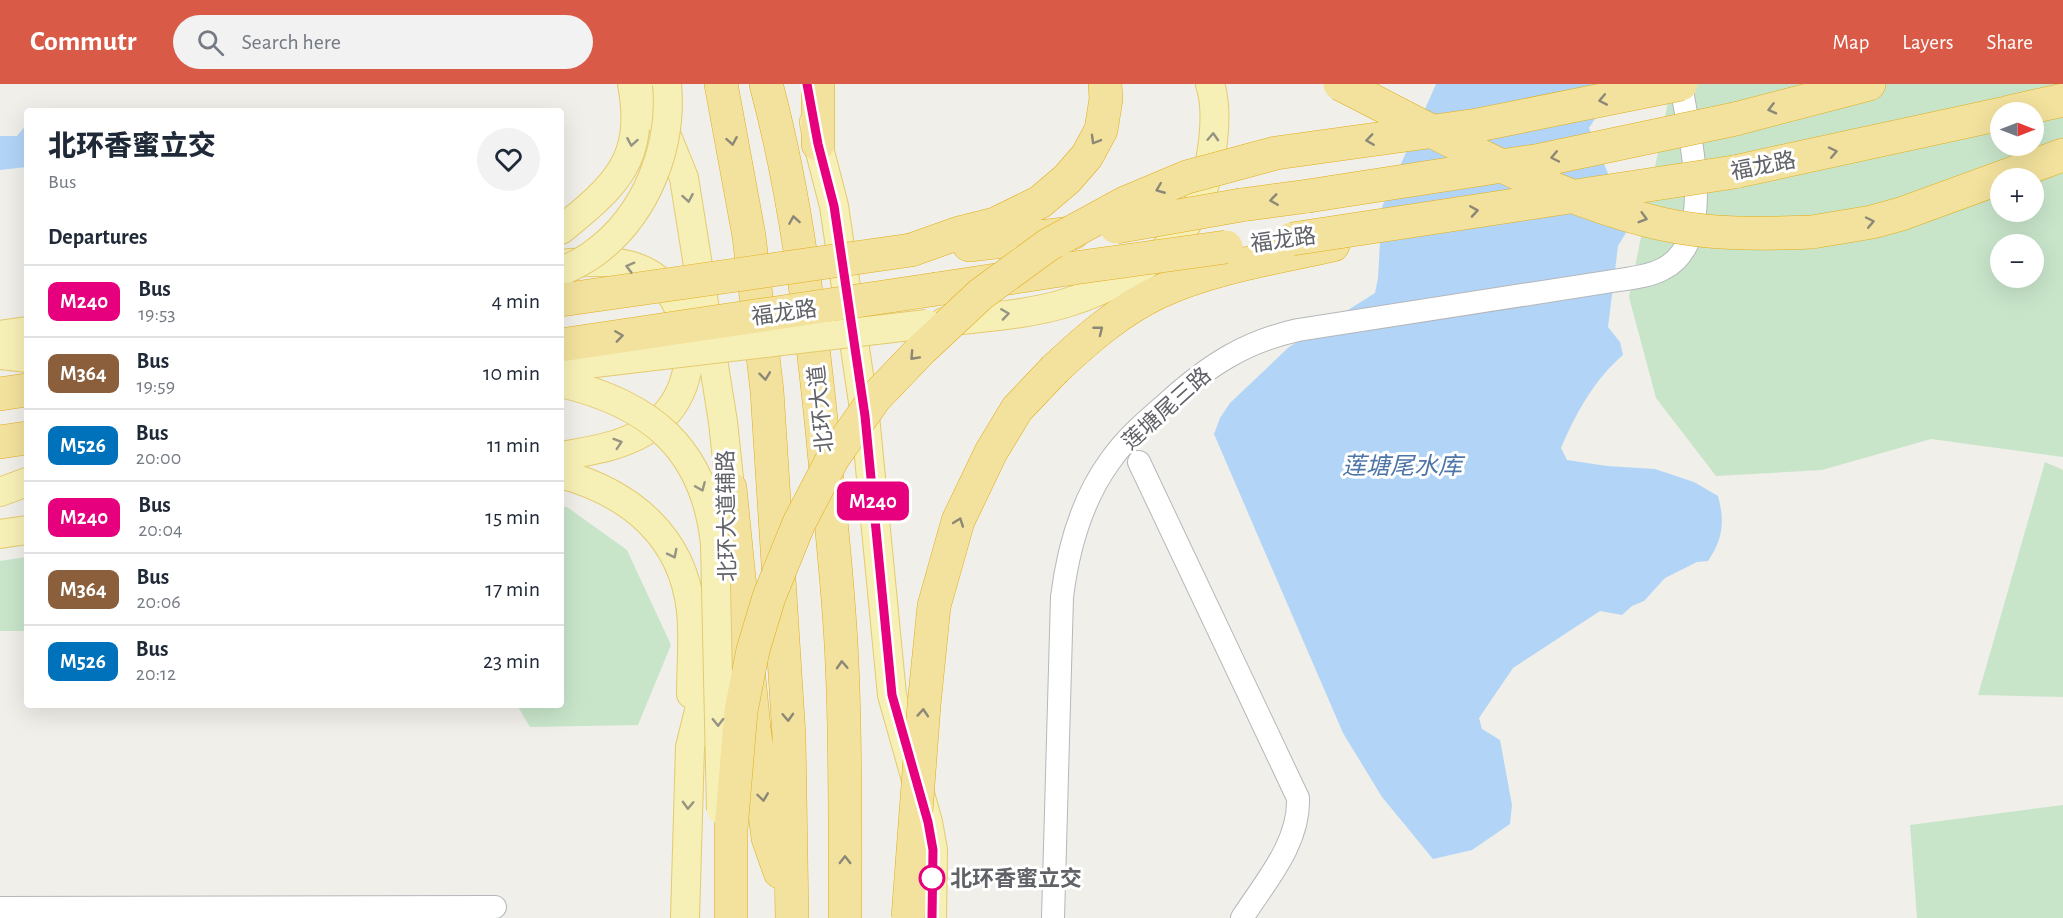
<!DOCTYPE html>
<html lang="en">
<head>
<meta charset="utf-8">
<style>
	body { margin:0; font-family:"Alegreya Sans","Noto Sans SC",sans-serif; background:#f2f2f3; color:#1f2937; height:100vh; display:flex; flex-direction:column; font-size:22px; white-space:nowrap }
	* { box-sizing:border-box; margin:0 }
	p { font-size:20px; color:#747a83 }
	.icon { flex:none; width:33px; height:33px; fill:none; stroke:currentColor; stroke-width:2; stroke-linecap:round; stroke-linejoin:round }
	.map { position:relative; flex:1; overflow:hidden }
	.drawer { position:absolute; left:24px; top:24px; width:540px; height:600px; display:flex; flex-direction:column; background:#fff; border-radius:6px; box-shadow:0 6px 24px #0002 }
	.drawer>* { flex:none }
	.badge { padding:0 12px; border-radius:9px; font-size:21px; line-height:39px }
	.needle { width:39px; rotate:90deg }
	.fabs { position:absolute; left:1990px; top:18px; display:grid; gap:12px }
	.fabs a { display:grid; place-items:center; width:54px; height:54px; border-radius:50%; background:#fff; box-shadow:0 6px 24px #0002; font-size:30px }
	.map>.badge { position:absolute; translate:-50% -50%; box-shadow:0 0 0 3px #fff }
	h2 { padding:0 24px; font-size:22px; line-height:54px }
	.round { display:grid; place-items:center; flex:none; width:63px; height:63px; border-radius:32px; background:#f2f2f3 }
	.overview { display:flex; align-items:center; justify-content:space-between; height:102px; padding:0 24px }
	h1 { font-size:28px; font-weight:800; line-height:45px }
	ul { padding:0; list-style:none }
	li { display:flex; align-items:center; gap:18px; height:72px; padding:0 24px; border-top:2px solid #e0e1e3 }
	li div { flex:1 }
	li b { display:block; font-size:22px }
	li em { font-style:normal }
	li .badge { min-width:66px; font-weight:700; text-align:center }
	header { display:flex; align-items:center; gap:36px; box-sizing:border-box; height:84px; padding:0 30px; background:#d95a46; color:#fff }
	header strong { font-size:28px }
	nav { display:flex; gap:33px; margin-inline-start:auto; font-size:21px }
	.search { width:420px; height:54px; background:#f2f2f3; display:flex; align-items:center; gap:15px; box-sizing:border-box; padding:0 21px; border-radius:33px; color:#747a83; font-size:22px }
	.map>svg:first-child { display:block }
</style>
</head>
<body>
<header>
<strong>Commutr</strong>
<div class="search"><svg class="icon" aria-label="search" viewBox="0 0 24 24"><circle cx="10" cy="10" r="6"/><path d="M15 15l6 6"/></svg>Search here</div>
<nav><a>Map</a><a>Layers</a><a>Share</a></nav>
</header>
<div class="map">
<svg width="2063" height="834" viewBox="0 0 2063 834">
	<rect width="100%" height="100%" fill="#f0efe9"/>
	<!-- green -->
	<path fill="#c8e5ca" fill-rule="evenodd" d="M1684 0H2063V373L1931 355 1822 386 1716 392 1656 314 1629 213 1668 18ZM2001 28H2034V62H2001ZM2001 94H2034V128H2001ZM2001 160H2034V194H2001Z
		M2045 378 2063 386V613L1978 611Z
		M561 422 567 423 627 466 671 561 638 641 530 643 517 621H561Z
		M27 473V547H0V477Z
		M2063 721V834H1917L1910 741Z"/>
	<!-- water -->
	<path fill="#b2d5f7" d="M1436 0H1637L1597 32 1589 44 1630 142 1618 162 1608 243 1620 258 1623 271C1594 296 1576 329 1561 364L1567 376 1607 382 1655 385 1694 398 1718 412C1725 438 1723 455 1708 477L1697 478 1665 494 1644 517 1632 522 1622 531 1600 527 1513 584 1479 634 1482 645 1500 656 1512 721 1510 740 1472 766 1433 775 1382 713 1343 649 1214 350 1220 334 1230 319 1289 263 1375 209 1378 194 1382 123Z
		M27 40V83L0 86V52H17Z"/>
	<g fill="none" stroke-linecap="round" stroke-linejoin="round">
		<defs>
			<path id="minor" d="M1139 378 1298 714C1300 759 1265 798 1242 834
				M0 824 495 823
				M1053 834 1062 513C1068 465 1081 417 1110 377 1126 354 1147 336 1168 318 1208 282 1244 258 1298 246L1619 196C1633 194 1650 192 1663 185 1719 157 1688 49 1681 0"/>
			<path id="major" d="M646 0 684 94 723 338 730 404V425
				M814 38 818 60 834 122 865 332 892 611 928 738 933 766 932 834
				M561 146C616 101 646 76 632 0
				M944 238C984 233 1027 231 1066 219 1110 206 1168 175 1191 133 1200 118 1206 99 1209 82 1214 57 1218 25 1210 0
				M0 251 27 247
				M0 271 27 274
				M561 372C589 367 619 363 644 348 682 325 696 283 685 241 680 223 671 207 657 195 633 175 598 177 569 179
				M561 390C630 409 683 452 691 527 694 554 691 582 691 610
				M0 408 27 398
				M0 450 27 446
				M685 834 690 663 714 566"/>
			<path id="highway" d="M721 0 749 152 767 307 789 652 792 834
				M766 0C796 111 810 230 822 345 829 423 839 501 842 580 846 664 845 749 845 834
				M2009 28 2063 16
				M1735 35 1869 0
				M818 60V0
				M1734 88 2001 30
				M1241 121 1308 112
				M1812 148 1872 138 1901 130 2063 71
				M969 161 1073 149
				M911 166 959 149 995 140 1040 118 1067 95 1087 72 1101 46 1106 15 1105 0
				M937 205 1074 184
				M1055 285C1086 256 1120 226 1159 208 1214 183 1275 174 1333 161
				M0 310 27 306
				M0 358 27 354
				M730 404 754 644 768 754 780 788"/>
		</defs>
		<!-- minor casing -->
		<use href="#minor" stroke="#b5b7bb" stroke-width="24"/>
		<!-- major casing -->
		<use href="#major" stroke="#e4ca6d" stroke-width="30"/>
		<!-- highway casing -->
		<use href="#highway" stroke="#e1ad18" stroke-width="34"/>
		<!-- minor -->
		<use href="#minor" stroke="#fff" stroke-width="22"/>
		<!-- major -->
		<use href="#major" stroke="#f7f0b6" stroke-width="28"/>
		<!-- highway -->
		<use href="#highway" stroke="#f3e29d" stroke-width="33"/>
		<defs>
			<path id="major-bridge" d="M561 188C572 182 584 177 593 170 646 132 673 63 667 0
				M561 283 927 240
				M561 299C651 320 705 365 715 460L721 726"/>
			<path id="highway-bridge" d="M1340 0C1444 52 1548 114 1662 140 1711 151 1762 150 1812 148
				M1308 112 1541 76 1735 35
				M1116 143 1241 121
				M1292 155 1734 88
				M1074 184 1226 163
				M561 216 911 166
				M561 261 937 205
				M731 834V745L741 627 753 566 769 513 799 439 833 374 875 314 921 266 981 210 1048 161 1125 119 1187 93 1276 69 1478 41 1681 0
				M908 834 924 621 934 522 958 437 991 368 1017 325 1055 285"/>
		</defs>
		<!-- major-bridge casing -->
		<use href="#major-bridge" stroke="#e4ca6d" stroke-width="30" stroke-linecap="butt"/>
		<!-- highway-bridge casing -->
		<use href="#highway-bridge" stroke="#e1ad18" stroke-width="34" stroke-linecap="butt"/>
		<!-- major-bridge -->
		<use href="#major-bridge" stroke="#f7f0b6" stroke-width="28"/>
		<!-- highway-bridge -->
		<use href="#highway-bridge" stroke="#f3e29d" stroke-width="33"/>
	</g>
	<!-- one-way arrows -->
	<defs><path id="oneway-chevron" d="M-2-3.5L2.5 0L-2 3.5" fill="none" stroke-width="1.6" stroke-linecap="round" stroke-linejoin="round" transform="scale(1.5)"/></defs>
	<g stroke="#8c8877">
		<use href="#oneway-chevron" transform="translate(1603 16) rotate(169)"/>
		<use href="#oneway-chevron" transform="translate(1772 25) rotate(166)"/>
		<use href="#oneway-chevron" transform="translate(1095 56) rotate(120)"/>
		<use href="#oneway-chevron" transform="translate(1370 56) rotate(172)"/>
		<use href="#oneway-chevron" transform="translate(732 57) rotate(80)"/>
		<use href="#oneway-chevron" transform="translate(1833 68) rotate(-12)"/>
		<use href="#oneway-chevron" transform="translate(1555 73) rotate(168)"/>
		<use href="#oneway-chevron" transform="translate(1160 105) rotate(158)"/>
		<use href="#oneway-chevron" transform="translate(1274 116) rotate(172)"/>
		<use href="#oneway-chevron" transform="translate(1474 127) rotate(-9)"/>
		<use href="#oneway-chevron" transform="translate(1643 134) rotate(16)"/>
		<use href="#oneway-chevron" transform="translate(794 136) rotate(-99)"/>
		<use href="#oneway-chevron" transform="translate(1870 138) rotate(-12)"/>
		<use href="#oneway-chevron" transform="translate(1099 246) rotate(-38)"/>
		<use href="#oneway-chevron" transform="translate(619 252) rotate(-8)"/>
		<use href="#oneway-chevron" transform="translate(914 272) rotate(133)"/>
		<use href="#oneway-chevron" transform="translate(765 292) rotate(83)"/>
		<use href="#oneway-chevron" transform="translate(959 438) rotate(-70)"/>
		<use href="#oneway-chevron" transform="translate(842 581) rotate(-93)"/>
		<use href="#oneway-chevron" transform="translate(923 629) rotate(-86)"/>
		<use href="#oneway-chevron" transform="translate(788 633) rotate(87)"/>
		<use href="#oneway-chevron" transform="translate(763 713) rotate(82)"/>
		<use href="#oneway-chevron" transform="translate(845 776) rotate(-90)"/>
	</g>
	<g stroke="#959483">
		<use href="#oneway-chevron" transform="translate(1213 53) rotate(-87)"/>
		<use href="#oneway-chevron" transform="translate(632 58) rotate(100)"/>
		<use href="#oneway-chevron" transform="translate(688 114) rotate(80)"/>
		<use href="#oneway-chevron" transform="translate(630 183) rotate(-165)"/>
		<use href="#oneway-chevron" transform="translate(1005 230) rotate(-8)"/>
		<use href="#oneway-chevron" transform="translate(618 359) rotate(-18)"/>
		<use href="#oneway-chevron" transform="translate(701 403) rotate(67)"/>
		<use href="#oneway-chevron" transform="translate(673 470) rotate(63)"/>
		<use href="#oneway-chevron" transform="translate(718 638) rotate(89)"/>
		<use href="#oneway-chevron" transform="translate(688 721) rotate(92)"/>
	</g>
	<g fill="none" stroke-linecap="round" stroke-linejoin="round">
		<defs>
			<path id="line" d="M807 0 818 60 834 122 865 332 892 611 928 738 933 766 932 834"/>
		</defs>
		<!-- line casing -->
		<use href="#line" stroke="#fff" stroke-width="14"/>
		<!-- line -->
		<use href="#line" stroke="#e6007e" stroke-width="9"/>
	</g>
	<!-- markers -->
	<circle fill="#fff" stroke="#e6007e" stroke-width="3" cx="932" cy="794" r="12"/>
	<g text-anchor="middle" stroke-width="6" stroke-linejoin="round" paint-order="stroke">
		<!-- street labels -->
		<g font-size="22" fill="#606267" stroke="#fff">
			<text transform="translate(1763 81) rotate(-11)" y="8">福龙路</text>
			<text transform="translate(1283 155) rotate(-8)" y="8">福龙路</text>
			<text transform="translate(784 228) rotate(-8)" y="8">福龙路</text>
			<text transform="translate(1166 324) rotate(-42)" y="8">莲塘尾三路</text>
			<text transform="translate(820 325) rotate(-96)" y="8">北环大道</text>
			<text transform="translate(726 432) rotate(-91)" y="8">北环大道辅路</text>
		</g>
		<!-- stop labels -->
		<g font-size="22" font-weight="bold" fill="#606267" stroke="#fff" text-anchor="start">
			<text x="950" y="802">北环香蜜立交</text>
		</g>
		<!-- water labels -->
		<g font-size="24" font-style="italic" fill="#4e75a8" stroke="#fff">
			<text x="1402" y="390">莲塘尾水库</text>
		</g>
	</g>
</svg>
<div class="fabs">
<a><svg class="needle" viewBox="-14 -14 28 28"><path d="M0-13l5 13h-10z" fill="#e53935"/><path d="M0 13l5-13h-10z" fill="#747a83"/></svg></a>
<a>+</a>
<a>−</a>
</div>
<b class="badge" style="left:873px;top:417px;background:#e6007e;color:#fff">M240</b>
<section class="drawer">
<div class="overview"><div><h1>北环香蜜立交</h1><p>Bus</p></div><a class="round"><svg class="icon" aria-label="heart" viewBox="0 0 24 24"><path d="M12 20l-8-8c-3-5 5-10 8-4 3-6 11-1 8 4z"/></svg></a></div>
<h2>Departures</h2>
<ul>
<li><span class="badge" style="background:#e6007e;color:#fff">M240</span><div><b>Bus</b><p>19:53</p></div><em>4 min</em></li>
<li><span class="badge" style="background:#8b5e3c;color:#fff">M364</span><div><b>Bus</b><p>19:59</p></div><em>10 min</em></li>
<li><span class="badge" style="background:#0072bc;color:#fff">M526</span><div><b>Bus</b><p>20:00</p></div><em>11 min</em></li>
<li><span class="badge" style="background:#e6007e;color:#fff">M240</span><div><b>Bus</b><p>20:04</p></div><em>15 min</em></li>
<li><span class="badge" style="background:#8b5e3c;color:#fff">M364</span><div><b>Bus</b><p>20:06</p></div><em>17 min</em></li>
<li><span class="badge" style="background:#0072bc;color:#fff">M526</span><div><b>Bus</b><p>20:12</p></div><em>23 min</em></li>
</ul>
</section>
</div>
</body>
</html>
